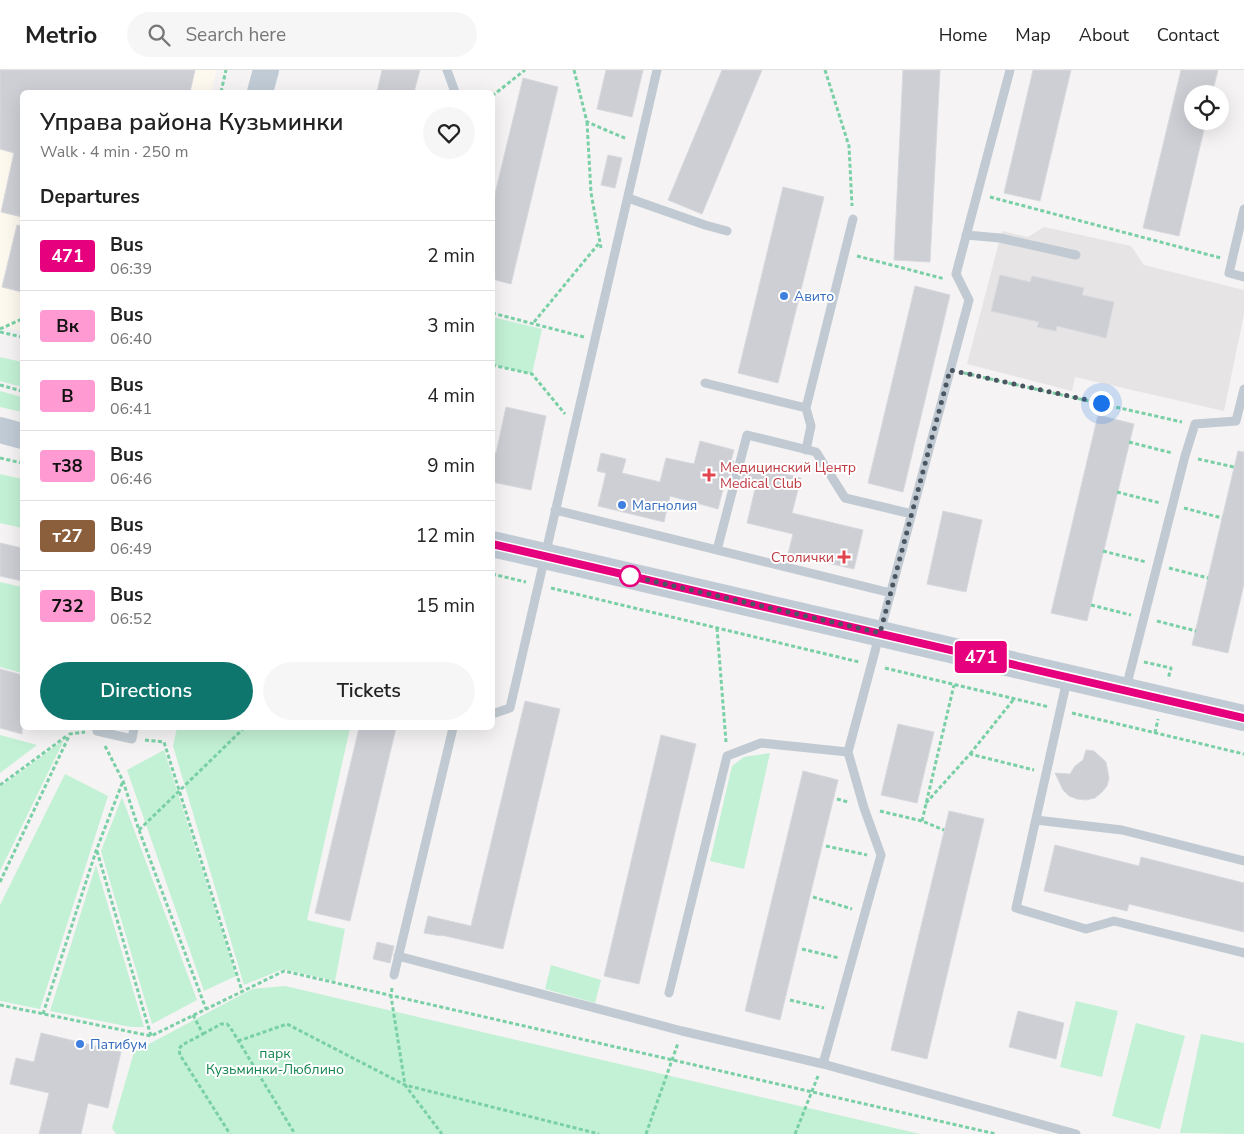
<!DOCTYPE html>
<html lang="en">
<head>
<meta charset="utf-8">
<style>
	body { margin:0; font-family:"Nunito Sans",sans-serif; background:#f6f6f6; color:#222; height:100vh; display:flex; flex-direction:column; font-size:19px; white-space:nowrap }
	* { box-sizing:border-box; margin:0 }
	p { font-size:16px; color:#767676 }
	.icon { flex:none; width:28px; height:28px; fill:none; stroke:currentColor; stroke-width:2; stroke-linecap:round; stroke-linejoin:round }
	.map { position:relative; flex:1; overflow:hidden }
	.panel { position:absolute; left:20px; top:20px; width:475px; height:640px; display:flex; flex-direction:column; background:#fff; border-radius:8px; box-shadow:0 5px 20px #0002 }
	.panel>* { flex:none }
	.badge { padding:0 10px; border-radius:4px; font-size:18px; line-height:32px }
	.tools { position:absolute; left:1184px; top:15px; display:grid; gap:10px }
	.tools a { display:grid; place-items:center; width:45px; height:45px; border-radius:50%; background:#fff; box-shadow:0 5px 20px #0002; font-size:25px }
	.you { position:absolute; width:25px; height:25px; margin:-12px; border:4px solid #fff; border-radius:50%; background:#1a73e8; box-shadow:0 0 0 8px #1a73e833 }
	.map>.badge { position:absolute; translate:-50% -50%; box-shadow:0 0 0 2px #fff }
	h2 { padding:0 20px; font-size:19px; line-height:45px }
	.round { display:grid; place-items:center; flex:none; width:52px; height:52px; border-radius:26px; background:#f6f6f6 }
	.summary { display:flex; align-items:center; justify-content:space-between; height:85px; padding:0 20px }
	h1 { font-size:24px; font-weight:600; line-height:38px }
	.button { display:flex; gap:10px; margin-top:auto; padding:10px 20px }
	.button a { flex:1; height:58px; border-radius:30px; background:#0f766e; color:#fff; font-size:20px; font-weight:600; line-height:58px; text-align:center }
	.button a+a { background:#f6f6f6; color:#222 }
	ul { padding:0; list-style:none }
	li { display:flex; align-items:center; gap:15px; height:70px; padding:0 20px; border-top:1px solid #e0e0e0 }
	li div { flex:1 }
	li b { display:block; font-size:19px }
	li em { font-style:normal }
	li .badge { min-width:55px; font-weight:700; text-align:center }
	header { display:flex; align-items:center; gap:30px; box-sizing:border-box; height:70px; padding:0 25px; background:#fff; border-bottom:1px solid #e0e0e0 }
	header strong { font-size:24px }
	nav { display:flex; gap:28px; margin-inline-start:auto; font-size:18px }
	.search { width:350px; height:45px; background:#f6f6f6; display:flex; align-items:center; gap:12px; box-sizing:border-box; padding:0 18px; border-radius:28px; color:#767676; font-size:19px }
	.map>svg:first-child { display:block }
</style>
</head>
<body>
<header>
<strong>Metrio</strong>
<div class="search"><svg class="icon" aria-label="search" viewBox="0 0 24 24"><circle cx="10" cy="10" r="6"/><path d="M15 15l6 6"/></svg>Search here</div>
<nav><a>Home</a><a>Map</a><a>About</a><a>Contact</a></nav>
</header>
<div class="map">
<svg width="1244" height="1064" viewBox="0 0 1244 1064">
	<rect width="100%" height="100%" fill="#f5f3f3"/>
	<!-- commercial -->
	<path fill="#fdf9ef" d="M0 0H217L211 22H22V261L0 256Z"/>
	<!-- education -->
	<path fill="#e6e4e5" d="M1044 157 1131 176 1144 195 1244 220V244L1224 341 1075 307 1072 321 967 294 1002 161 1028 167Z"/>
	<!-- green -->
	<path fill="#c3f1d5" d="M493 247 542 259 532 304 493 295Z
		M0 287 22 292V317L0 311Z
		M0 321 22 327V342L0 337Z
		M0 404 22 409V458L0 453Z
		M0 512 22 517V603L0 597Z
		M177 658H350L307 850 345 859 335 911 283 899 244 915 173 676Z
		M0 665 37 675 0 703Z
		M64 670 0 801V717Z
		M164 680 236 906 204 921 127 700Z
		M770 683 744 799 710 791 732 696 744 687Z
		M65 704 108 726 40 939 0 931V835Z
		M122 727 197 930 152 954 101 781Z
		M96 795 144 957H131L50 941Z
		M551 895 601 910 595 933 545 919Z
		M285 916 920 1064H116L112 1058 134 982 252 919Z
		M1076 931 1118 941 1102 1007 1060 997Z
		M1136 953 1185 966 1160 1059 1112 1046Z
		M1201 964 1244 973V1064L1180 1063Z"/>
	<!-- building -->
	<path fill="#cdcfd5" stroke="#d7d9de" d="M0 0H195L190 22H22V147L1 142 14 83 0 79Z
		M382 0H420L414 22H377Z
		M606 0H643L632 47 597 39Z
		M722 0H762L702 144 668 130Z
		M903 0H940L930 192 894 190Z
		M1033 0H1071L1040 131 1004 123Z
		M1181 0H1218L1212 24H1192V51H1206L1179 166 1143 158Z
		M523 8 558 17 511 214 492 209V136Z
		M608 85 622 88 615 118 601 115Z
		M783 117 824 127 778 313 738 303Z
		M17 155 22 156V222L2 217Z
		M1000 205 1030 212 1032 206 1084 218 1082 225 1114 232 1106 268 1057 256 1056 261 1037 257 1039 252 991 241Z
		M915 216 950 225 903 422 868 413Z
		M506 337 546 346 531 420 492 412V383H496Z
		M1098 345 1134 354 1087 551 1051 543Z
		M700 371 734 380 731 391H734L729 408 726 407 718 439 670 426 664 452 598 436 606 403 597 401 601 383 626 389 622 403 660 412 666 388 694 394Z
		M1238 381 1244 382V514L1228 583 1192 575Z
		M746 394 801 408 792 443 863 460 854 499 788 484 793 464 747 453 756 415 741 411Z
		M943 441 982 450 966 522 927 514Z
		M0 473 22 478V511L0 506Z
		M0 599 22 605V664L0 658Z
		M525 631 560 639 503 879 441 865V866L424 863 428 846 471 856Z
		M898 654 934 662 917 733 881 725Z
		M359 658H396L350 851 315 843Z
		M661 665 696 674 639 914 604 906Z
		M1086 680 1094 681 1106 692 1109 708 1107 716 1102 722 1095 728 1086 730 1077 729 1069 726 1063 720 1055 703 1070 704 1075 696 1083 690Z
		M803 701 838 710 780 950 745 941Z
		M949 741 984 749 927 989 891 980Z
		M1055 775 1139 796 1141 787 1244 813V862L1129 834 1127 841 1044 821Z
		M377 872 394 876 390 893 373 889Z
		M1018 941 1064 953 1056 989 1009 977Z
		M41 963 121 982 108 1038 88 1033 81 1064H39L49 1023 10 1014 16 988 34 992Z"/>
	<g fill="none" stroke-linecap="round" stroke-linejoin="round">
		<!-- path -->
		<path stroke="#7ad0a6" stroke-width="3" stroke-dasharray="4 2.5" stroke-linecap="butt" d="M574 0 587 52 627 69
			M825 0 849 76 852 136
			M221 22 226 0
			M492 26 525 0
			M587 52 591 123 601 178
			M990 127 1221 188
			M857 186 945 209
			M492 243 584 267
			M534 252 600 172
			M0 259 22 249
			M0 262 22 267
			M492 295 532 304 565 344
			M964 303 1182 352
			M0 315 22 321
			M1129 372 1172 383
			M0 388 22 393
			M1198 389 1234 397
			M1117 422 1160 433
			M1184 438 1222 448
			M1103 481 1146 492
			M1169 498 1208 508
			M492 504 526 512
			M551 518 859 592
			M1091 535 1131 545
			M1157 551 1196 561
			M717 558 726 672
			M1144 592 1171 598 1168 609
			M885 598 1049 637
			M1072 643 1244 684
			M1155 663 1158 649
			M145 670 164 672 242 921
			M105 676 123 711 139 760 206 939
			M970 684 1014 629
			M0 715 68 665
			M837 729 848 732
			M926 733 970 684 1034 700
			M880 741 922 751 944 760
			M922 751 954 615
			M139 760 244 658
			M826 776 867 785
			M97 781 151 966
			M0 812 70 664 85 662
			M813 827 852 839
			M802 879 839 888
			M392 918 391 926 405 1015 442 1064
			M790 930 824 938
			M0 935 151 966 284 901 996 1064
			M43 944 96 781 123 711
			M193 945 203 964 182 975 179 979 180 985 230 1064
			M203 964 221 954H227L230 957 295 1064
			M238 971 287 954 405 1015 599 1064
			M646 1064 678 973
			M795 1064 818 1006"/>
		<!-- lane -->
		<path stroke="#c1cad2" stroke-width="9" d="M447 0 455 22
			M628 128 705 155 727 161
			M1244 139 1229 203 1244 207
			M966 165 1000 168 1076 185
			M705 313 806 338
			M806 380 811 356 806 338 853 149
			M555 440 891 523
			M717 480 747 365 816 382 845 428 912 444
			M1067 610 1016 838 1086 859 1114 851 1244 883
			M1126 618 1185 386 1195 354 1236 351 1244 319
			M492 644 510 638 657 0
			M97 658V661L132 669 134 658
			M1036 750 1122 760 1244 791
			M398 886 682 961 823 994 881 785 864 738 848 682 969 230 956 204 1010 0
			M394 905 453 658
			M669 923 727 686 761 673 848 682
			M823 994 1076 1064"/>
		<!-- secondary -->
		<path stroke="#c1cbd6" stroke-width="26" d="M260 22 266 0
			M0 360 22 366
			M492 474 1244 648"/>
	</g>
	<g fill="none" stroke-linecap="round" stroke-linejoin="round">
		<defs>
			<path id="line" d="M492 474 1244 648"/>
		</defs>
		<!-- line casing -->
		<use href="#line" stroke="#fff" stroke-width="11"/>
		<!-- line -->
		<use href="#line" stroke="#e6007e" stroke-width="8"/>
		<!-- walk -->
		<path stroke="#4a5661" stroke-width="5" stroke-dasharray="0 9" d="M630 506 880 563 950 300 1101 333"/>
	</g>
	<!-- markers -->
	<g fill="#3f7fe0" stroke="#fff" stroke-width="2">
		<circle cx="784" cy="226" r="5"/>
		<circle cx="622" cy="435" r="5"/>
		<circle cx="80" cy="974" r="5"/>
	</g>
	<g fill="#e0444e" stroke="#fff" stroke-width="2">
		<path d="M706.5 397.5h5v5h5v5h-5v5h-5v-5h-5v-5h5z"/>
		<path d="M841.5 479.5h5v5h5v5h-5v5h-5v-5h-5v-5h5z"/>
	</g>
	<circle fill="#fff" stroke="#e6007e" stroke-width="2.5" cx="630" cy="506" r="10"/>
	<g text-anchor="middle" stroke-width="4" stroke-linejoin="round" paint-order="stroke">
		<!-- shop labels -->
		<g font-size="14" fill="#366cbe" stroke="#fff" text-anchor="start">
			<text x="794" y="231">Авито</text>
			<text x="632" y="440">Магнолия</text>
			<text x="90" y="979">Патибум</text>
		</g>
		<!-- health labels -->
		<g font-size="14" fill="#be3a42" stroke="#fff" text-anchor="start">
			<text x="720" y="402">Медицинский Центр<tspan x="720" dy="16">Medical Club</tspan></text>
			<text x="834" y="492" text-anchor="end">Столички</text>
		</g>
		<!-- park labels -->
		<g font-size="14" fill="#17864f" stroke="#fff">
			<text x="275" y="988">парк<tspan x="275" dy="16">Кузьминки-Люблино</tspan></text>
		</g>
	</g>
</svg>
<div class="tools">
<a><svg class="icon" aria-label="locate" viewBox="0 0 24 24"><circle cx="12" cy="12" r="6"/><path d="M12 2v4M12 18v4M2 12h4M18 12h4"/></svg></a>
</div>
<div class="you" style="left:1101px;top:333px"></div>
<b class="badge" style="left:981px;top:587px;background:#e6007e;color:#fff">471</b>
<section class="panel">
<div class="summary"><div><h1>Управа района Кузьминки</h1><p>Walk · 4 min · 250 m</p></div><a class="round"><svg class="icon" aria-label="heart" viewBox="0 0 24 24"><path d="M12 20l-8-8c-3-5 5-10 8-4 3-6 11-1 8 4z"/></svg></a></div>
<h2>Departures</h2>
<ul>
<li><span class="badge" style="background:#e6007e;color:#fff">471</span><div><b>Bus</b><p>06:39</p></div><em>2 min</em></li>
<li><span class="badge" style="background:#ff9ad2;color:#111">Вк</span><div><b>Bus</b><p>06:40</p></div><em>3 min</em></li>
<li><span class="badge" style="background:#ff9ad2;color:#111">В</span><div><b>Bus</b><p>06:41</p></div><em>4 min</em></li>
<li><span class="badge" style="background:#ff9ad2;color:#111">т38</span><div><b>Bus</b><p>06:46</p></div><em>9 min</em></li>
<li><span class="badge" style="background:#8b5e3c;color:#fff">т27</span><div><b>Bus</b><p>06:49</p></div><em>12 min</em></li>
<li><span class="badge" style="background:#ff9ad2;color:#111">732</span><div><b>Bus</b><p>06:52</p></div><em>15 min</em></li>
</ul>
<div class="button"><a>Directions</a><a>Tickets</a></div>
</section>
</div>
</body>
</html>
